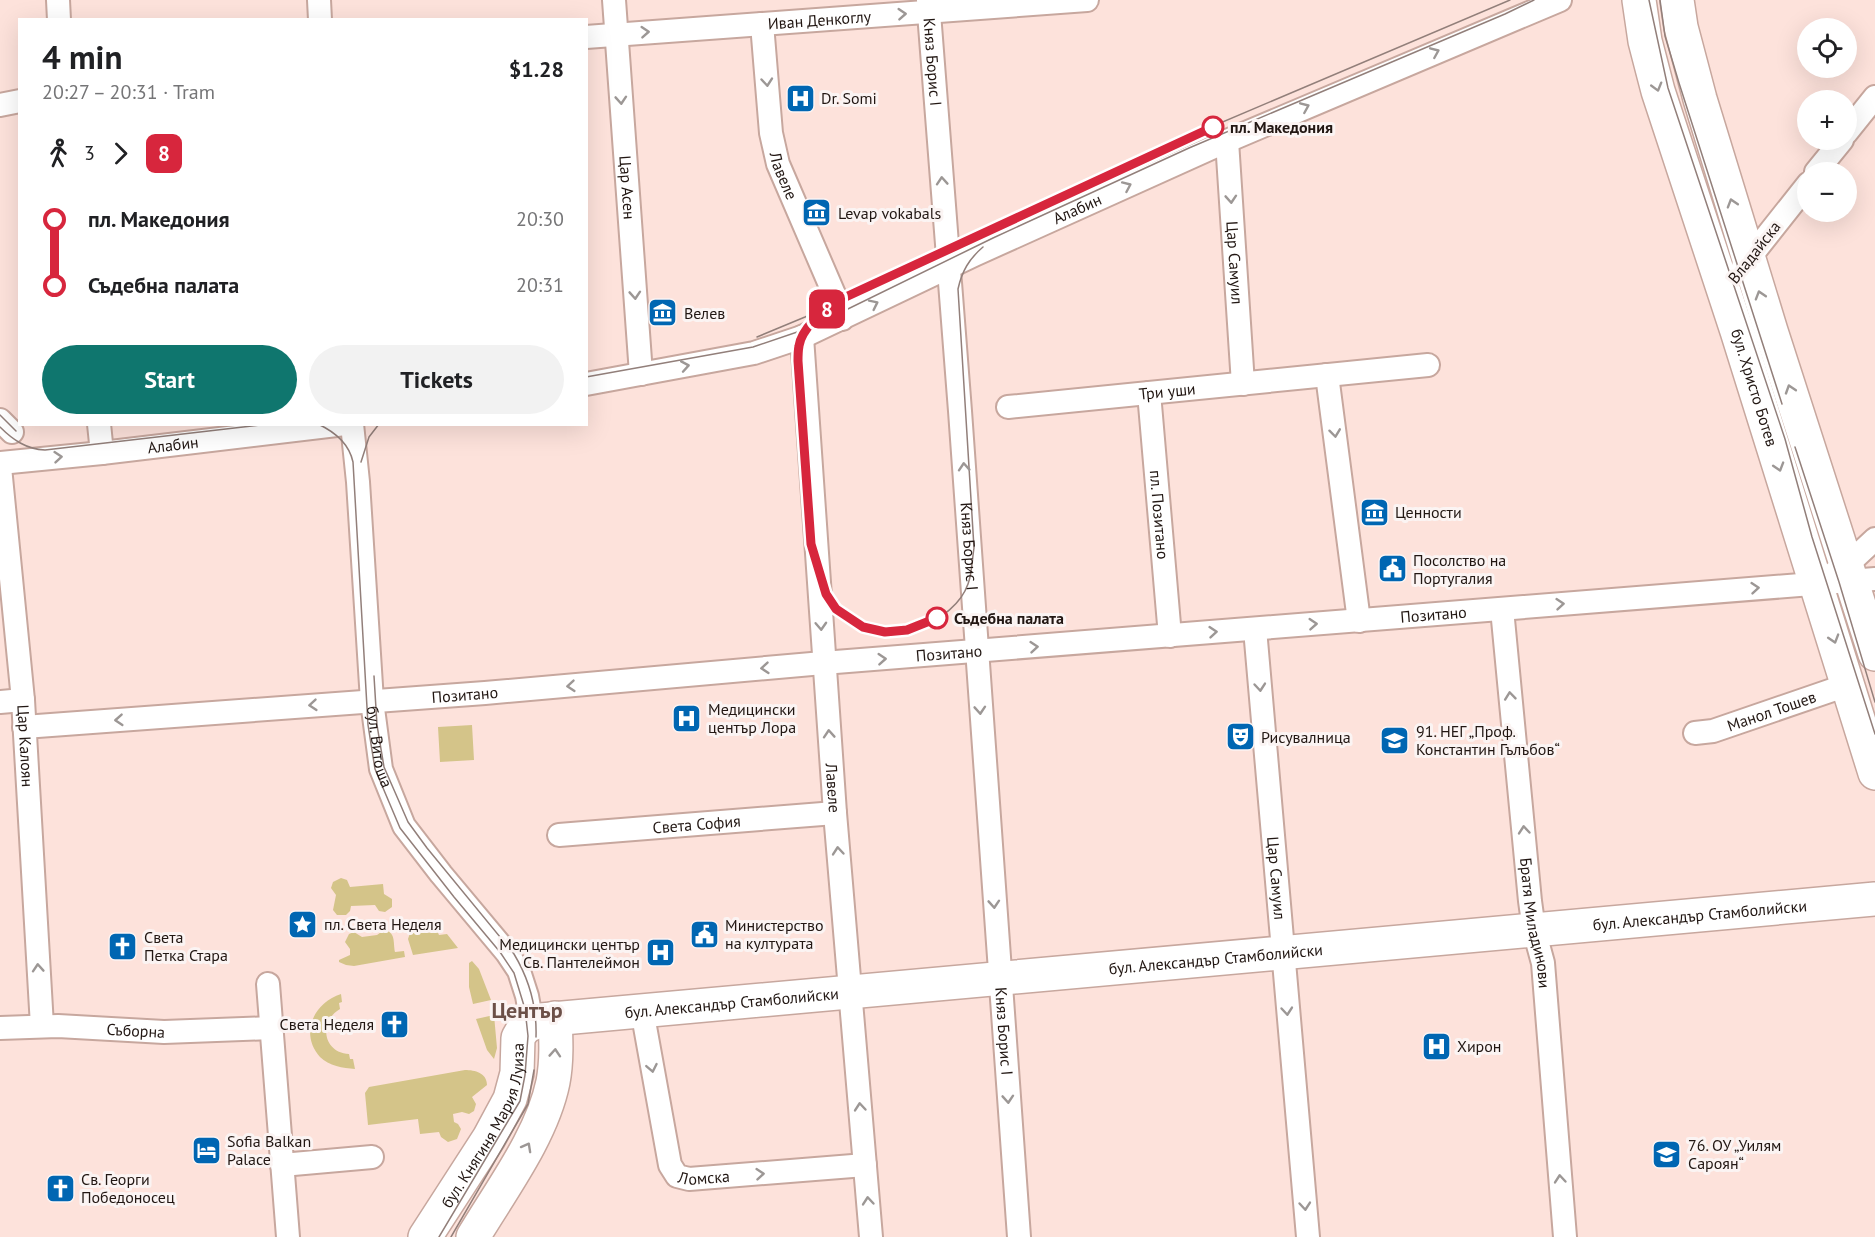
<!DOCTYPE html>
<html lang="en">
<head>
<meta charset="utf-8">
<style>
	body { margin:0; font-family:"PT Sans",sans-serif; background:#f2f2f2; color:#202124; height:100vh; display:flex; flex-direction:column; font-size:22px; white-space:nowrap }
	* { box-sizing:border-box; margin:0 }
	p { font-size:20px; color:#757577 }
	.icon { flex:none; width:33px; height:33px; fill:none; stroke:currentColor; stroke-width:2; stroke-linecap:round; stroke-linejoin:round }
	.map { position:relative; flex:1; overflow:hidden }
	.drawer { position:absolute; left:18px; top:18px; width:570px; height:408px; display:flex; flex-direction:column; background:#fff; border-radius:0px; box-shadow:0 6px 24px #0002 }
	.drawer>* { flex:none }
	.badge { padding:0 12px; border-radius:9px; font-size:21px; line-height:39px }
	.buttons { position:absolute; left:1797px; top:18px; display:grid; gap:12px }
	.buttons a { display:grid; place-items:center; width:60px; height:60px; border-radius:50%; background:#fff; box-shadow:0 6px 24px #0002; font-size:30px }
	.map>.badge { position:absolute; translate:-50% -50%; box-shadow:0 0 0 3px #fff }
	.legs { display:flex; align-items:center; gap:9px; height:66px; padding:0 24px; font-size:20px }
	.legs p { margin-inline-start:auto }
	.headline { display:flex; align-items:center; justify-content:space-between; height:102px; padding:0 24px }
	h1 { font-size:33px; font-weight:800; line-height:45px }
	.action { display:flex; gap:12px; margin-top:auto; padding:12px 24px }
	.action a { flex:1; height:69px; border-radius:36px; background:#0f766e; color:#fff; font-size:24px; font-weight:800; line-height:69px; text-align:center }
	.action a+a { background:#f2f2f2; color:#202124 }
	ul { padding:0 24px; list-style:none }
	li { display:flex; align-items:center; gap:21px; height:66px; font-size:22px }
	li i { display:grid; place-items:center; width:9px; height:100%; margin:0 8px; background:currentColor }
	li i::after { content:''; width:15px; height:15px; margin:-8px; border:4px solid; border-radius:50%; background:#fff }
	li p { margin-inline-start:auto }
	li:first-child i { background:linear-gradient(#0000 50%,currentColor 0) }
	li:last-child i { background:linear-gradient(currentColor 50%,#0000 0) }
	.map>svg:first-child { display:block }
</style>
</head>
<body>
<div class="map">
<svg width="1875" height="1237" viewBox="0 0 1875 1237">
	<rect width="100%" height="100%" fill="#fde2db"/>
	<!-- green -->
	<path fill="#d4c489" d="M472 725 474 760 440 762 438 727Z
		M341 878 347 880 350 887 383 884 384 894 392 899V907L385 912 379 911 375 905 351 906 350 911 346 915H337L333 910 336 895 331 888 333 882Z
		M435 926 439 935 447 934 458 948 413 955 408 939 410 933 417 929 425 933 431 932V929Z
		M384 930C396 932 393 942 395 952L404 951 405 957 354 966 346 965 339 962V960L350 955V949L345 942 349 934 354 932 362 937 377 935Z
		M472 961 479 969 491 1000 473 1004 469 987V963Z
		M341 994 342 1002 339 1003 340 1009C319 1021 322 1052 349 1054L350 1059H353L355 1069C343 1068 329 1066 320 1057 299 1033 314 1003 341 994Z
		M494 1015 497 1048 494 1059 487 1050 476 1019Z
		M465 1070C475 1070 487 1073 487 1085L472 1097 476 1104 474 1111 469 1114 462 1112 453 1114 454 1122 458 1124 461 1129 457 1139 448 1142 441 1137 439 1132 420 1134 418 1119 368 1125 365 1093 369 1087Z"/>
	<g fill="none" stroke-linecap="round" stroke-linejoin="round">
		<defs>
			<g id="street">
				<path d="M58 0 59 20"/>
				<path d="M319 0 320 20"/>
				<path id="s1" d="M614 0 641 374"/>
				<path id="s2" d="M928 0 960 411 1019 1237"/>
				<path id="s3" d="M762 24 771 133 778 164 837 301 842 319"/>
				<path id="s4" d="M586 37 1087 0"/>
				<path d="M0 105 20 101"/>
				<path d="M1846 133 1875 97"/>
				<path id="s5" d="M1227 141 1243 384"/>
				<path d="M1816 172 1842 140"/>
				<path d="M1743 266 1808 184"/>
				<path id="s6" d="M802 337 835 813 871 1237"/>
				<path d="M1327 375 1359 621"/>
				<path id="s7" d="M586 384 754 353 802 337 974 255 1227 141 1560 0"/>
				<path id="s8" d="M1149 393 1170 636"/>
				<path id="s9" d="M1008 407 1428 365"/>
				<path d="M0 420 12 432"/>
				<path d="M99 424 102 453"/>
				<path id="s10" d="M352 424 358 482 372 701 381 769 404 826 441 874 507 953 519 971 527 996 532 1024"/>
				<path id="s11" d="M0 463 102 453 345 424"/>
				<path id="s12" d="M0 467 23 700 42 1026"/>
				<path d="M1835 572 1847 565 1875 539"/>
				<path id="s13" d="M1502 609 1530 901 1534 930 1543 963 1565 1237"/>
				<path id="s14" d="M1255 629 1308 1237"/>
				<path d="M0 702 23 700"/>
				<path id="s15" d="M24 727 485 693 823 663 1875 579"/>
				<path id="s16" d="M1695 733 1713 731 1847 685"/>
				<path id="s17" d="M559 835 835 813"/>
				<path d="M268 984 288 1237"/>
				<path id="s18" d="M642 1010 670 1165 677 1176 689 1179 865 1165"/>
				<path id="s19" d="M0 1028 58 1026 164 1032 271 1028"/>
				<path d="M282 1165 372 1157"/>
			</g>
			<g id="secondary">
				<path id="s20" d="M1639 0 1645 41 1658 91 1737 331 1875 773"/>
				<path d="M1677 0 1681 27 1700 99 1771 331 1875 654"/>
				<path id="s21" d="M425 1237 489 1138 510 1099 517 1073 518 1038 522 1031 527 1026 541 1020 1875 899"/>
				<path d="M473 1237C501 1190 542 1136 553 1082 557 1061 556 1039 555 1018"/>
			</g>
		</defs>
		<!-- street casing -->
		<use href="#street" stroke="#c7a79e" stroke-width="26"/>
		<!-- secondary casing -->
		<use href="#secondary" stroke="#c7a79e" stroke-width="36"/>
		<!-- street -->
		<use href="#street" stroke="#fff" stroke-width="22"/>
		<!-- secondary -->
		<use href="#secondary" stroke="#fff" stroke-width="33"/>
		<!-- tram -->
		<path stroke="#927f7a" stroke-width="1.5" d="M1649 0 1668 88 1785 439 1812 537 1875 734
			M1660 0 1665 36 1679 83 1782 404
			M810 327C800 338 799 346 798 361 801 402 804 443 807 484 809 517 809 567 826 595 846 629 887 638 922 626 941 619 961 604 968 584 972 574 972 560 974 548L958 289C962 271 969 259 983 247
			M757 337 805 317 1185 138 1510 0
			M586 377 753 347 809 328 993 238 1189 148 1505 14 1534 0
			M0 415 16 431
			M318 424C335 432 349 443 353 462L368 725 375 769 400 828 454 897 500 952 514 973 525 1009 528 1036 525 1075 520 1101 439 1237
			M0 427C13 440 26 449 45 450L268 424
			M1795 447 1839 582 1875 702
			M361 462 369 437 379 424
			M374 676 377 725 384 767 408 822 427 848 514 954C529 979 537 1007 536 1037
			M451 1237 528 1104 534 1070"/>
	</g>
	<!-- one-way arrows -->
	<defs><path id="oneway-chevron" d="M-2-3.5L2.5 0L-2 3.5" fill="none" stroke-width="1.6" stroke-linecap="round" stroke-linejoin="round" transform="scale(1.5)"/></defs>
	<g stroke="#9c9795">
		<use href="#oneway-chevron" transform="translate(902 14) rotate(-4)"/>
		<use href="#oneway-chevron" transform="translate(645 32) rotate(-4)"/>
		<use href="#oneway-chevron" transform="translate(1435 52) rotate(-23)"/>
		<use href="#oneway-chevron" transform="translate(767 82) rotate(85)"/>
		<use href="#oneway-chevron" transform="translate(1657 87) rotate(74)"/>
		<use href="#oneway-chevron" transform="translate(621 100) rotate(86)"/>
		<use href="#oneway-chevron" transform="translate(1305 107) rotate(-23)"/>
		<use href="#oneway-chevron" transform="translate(942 181) rotate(-94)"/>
		<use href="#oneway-chevron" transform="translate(1127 186) rotate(-24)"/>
		<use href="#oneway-chevron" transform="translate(1231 199) rotate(86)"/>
		<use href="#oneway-chevron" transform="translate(1732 203) rotate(-107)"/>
		<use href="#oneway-chevron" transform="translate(635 295) rotate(86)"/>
		<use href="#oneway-chevron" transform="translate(1760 295) rotate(-107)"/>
		<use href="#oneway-chevron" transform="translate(874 304) rotate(-26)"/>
		<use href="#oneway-chevron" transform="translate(685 366) rotate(-10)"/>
		<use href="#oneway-chevron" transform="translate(1790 389) rotate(-108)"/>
		<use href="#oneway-chevron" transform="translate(1335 433) rotate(83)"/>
		<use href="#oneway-chevron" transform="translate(58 457) rotate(-5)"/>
		<use href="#oneway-chevron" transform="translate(964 467) rotate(-94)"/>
		<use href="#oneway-chevron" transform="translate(1779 467) rotate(73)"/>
		<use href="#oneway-chevron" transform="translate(1755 588) rotate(-5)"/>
		<use href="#oneway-chevron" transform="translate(1560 604) rotate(-5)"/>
		<use href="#oneway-chevron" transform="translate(1313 624) rotate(-4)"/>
		<use href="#oneway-chevron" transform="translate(821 626) rotate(87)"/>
		<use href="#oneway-chevron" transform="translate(1213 632) rotate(-5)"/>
		<use href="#oneway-chevron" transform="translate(1834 639) rotate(73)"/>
		<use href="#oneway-chevron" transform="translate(1034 647) rotate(-5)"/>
		<use href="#oneway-chevron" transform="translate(882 659) rotate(-4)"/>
		<use href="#oneway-chevron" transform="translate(765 668) rotate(175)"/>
		<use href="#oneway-chevron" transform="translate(571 686) rotate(175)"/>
		<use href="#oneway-chevron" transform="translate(1260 687) rotate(85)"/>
		<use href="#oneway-chevron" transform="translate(1510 696) rotate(-96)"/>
		<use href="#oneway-chevron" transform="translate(313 705) rotate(175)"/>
		<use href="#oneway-chevron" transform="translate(980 710) rotate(86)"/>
		<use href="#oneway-chevron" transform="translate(119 720) rotate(176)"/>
		<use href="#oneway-chevron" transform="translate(829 734) rotate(-94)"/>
		<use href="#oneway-chevron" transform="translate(1524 830) rotate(-95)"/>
		<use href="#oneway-chevron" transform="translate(838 851) rotate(-95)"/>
		<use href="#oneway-chevron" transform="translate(994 904) rotate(86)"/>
		<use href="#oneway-chevron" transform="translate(38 968) rotate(-94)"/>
		<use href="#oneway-chevron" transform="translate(1287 1011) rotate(85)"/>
		<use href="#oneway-chevron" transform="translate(555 1053) rotate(-86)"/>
		<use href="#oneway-chevron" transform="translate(652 1068) rotate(79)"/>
		<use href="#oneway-chevron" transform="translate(1008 1099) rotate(86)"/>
		<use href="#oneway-chevron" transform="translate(860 1107) rotate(-95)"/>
		<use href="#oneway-chevron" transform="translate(527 1147) rotate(-61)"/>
		<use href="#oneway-chevron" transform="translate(760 1174) rotate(-5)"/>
		<use href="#oneway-chevron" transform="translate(1560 1179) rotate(-95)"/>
		<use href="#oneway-chevron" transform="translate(868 1201) rotate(-95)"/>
		<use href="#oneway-chevron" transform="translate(1305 1206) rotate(85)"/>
	</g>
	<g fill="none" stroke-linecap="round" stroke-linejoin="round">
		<defs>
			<path id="line-1" d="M937 618 907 630 885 632 863 627 836 609 826 594 811 544 798 361C798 356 798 351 799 346 801 330 823 309 837 301L1213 127"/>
		</defs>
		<!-- line-1 casing -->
		<use href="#line-1" stroke="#fff" stroke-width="14"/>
		<!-- line-1 -->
		<use href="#line-1" stroke="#d7263d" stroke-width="9"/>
	</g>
	<!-- icons -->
	<defs>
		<symbol id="hospital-square" viewBox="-11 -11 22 22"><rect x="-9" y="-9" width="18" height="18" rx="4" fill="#0066b2" stroke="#fbf4f3"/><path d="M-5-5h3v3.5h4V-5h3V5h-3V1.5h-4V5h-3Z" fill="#fff"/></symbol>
		<symbol id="museum-square" viewBox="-11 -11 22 22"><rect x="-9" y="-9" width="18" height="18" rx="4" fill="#0066b2" stroke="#fbf4f3"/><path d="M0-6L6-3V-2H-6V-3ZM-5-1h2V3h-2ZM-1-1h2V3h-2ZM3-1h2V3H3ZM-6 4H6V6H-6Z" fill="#fff"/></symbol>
		<symbol id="civic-square" viewBox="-11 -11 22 22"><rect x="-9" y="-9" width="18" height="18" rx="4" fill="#0066b2" stroke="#fbf4f3"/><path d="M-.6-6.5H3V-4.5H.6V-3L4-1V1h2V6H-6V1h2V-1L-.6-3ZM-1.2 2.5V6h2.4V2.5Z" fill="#fff"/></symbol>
		<symbol id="theatre-square" viewBox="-11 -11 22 22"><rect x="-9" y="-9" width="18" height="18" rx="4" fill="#0066b2" stroke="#fbf4f3"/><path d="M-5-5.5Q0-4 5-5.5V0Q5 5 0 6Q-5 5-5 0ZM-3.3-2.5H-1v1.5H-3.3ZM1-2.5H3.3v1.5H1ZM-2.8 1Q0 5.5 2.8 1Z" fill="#fff"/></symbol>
		<symbol id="school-square" viewBox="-11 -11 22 22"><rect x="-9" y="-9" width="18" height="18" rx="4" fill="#0066b2" stroke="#fbf4f3"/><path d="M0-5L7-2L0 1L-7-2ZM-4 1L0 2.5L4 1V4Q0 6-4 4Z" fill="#fff"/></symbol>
		<symbol id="sight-square" viewBox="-11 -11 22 22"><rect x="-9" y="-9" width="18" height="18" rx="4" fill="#0066b2" stroke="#fbf4f3"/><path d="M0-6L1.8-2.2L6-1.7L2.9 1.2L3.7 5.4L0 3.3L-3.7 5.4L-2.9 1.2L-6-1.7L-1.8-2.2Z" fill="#fff"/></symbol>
		<symbol id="church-square" viewBox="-11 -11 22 22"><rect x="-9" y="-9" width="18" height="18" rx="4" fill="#0066b2" stroke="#fbf4f3"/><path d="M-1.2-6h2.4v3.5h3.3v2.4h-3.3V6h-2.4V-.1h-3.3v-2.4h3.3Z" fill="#fff"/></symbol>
		<symbol id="hotel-square" viewBox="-11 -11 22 22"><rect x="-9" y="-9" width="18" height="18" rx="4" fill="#0066b2" stroke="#fbf4f3"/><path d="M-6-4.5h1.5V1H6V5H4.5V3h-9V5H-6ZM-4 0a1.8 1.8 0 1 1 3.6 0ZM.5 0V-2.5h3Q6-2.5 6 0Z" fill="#fff"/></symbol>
	</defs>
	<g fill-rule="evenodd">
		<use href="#hospital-square" x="784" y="82" width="33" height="33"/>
		<use href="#museum-square" x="800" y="196" width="33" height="33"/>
		<use href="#museum-square" x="646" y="296" width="33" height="33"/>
		<use href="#museum-square" x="1358" y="496" width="33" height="33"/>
		<use href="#civic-square" x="1376" y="552" width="33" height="33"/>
		<use href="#hospital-square" x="670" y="702" width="33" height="33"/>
		<use href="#theatre-square" x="1224" y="720" width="33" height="33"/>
		<use href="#school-square" x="1378" y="724" width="33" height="33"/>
		<use href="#sight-square" x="286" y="908" width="33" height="33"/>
		<use href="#civic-square" x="688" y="918" width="33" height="33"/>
		<use href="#church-square" x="106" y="930" width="33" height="33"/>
		<use href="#hospital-square" x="644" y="936" width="33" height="33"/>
		<use href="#church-square" x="378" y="1008" width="33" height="33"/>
		<use href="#hospital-square" x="1420" y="1030" width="33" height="33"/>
		<use href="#hotel-square" x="190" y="1134" width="33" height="33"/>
		<use href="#school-square" x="1650" y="1138" width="33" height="33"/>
		<use href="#church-square" x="44" y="1172" width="33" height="33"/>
	</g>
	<!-- markers -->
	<g fill="#fff" stroke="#d7263d" stroke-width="3">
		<circle cx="1213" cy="127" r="10"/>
		<circle cx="937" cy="618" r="10"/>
	</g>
	<g text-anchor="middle" stroke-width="6" stroke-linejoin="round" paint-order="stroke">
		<!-- street labels -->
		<g font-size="16" fill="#221713" stroke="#fbf4f3">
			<text dy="6" stroke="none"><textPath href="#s4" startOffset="234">Иван Денкоглу</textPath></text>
			<text dy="6" stroke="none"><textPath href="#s2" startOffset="62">Княз Борис I</textPath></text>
			<text dy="6" stroke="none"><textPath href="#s3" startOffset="154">Лавеле</textPath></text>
			<text dy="6" stroke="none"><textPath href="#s1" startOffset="188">Цар Асен</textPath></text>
			<text dy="6" stroke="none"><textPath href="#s7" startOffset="525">Алабин</textPath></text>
			<text transform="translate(1754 252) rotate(-52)" y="6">Владайска</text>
			<text dy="6" stroke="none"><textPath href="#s5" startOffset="122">Цар Самуил</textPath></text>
			<text dy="6" stroke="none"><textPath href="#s20" startOffset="405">бул. Христо Ботев</textPath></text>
			<text dy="6" stroke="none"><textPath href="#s9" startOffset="160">Три уши</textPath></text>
			<text dy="6" stroke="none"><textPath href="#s11" startOffset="174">Алабин</textPath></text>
			<text dy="6" stroke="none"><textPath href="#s8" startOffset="122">пл. Позитано</textPath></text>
			<text dy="6" stroke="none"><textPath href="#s2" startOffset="548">Княз Борис I</textPath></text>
			<text dy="6" stroke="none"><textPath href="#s15" startOffset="1414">Позитано</textPath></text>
			<text dy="6" stroke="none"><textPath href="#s15" startOffset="928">Позитано</textPath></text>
			<text dy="6" stroke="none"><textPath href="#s15" startOffset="442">Позитано</textPath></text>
			<text dy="6" stroke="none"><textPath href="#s16" startOffset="80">Манол Тошев</textPath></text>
			<text dy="6" stroke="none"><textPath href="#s12" startOffset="280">Цар Калоян</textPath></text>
			<text dy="6" stroke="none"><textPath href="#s10" startOffset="324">бул. Витоша</textPath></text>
			<text dy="6" stroke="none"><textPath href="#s6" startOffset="452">Лавеле</textPath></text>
			<text dy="6" stroke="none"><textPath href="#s17" startOffset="138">Света София</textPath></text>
			<text dy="6" stroke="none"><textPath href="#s14" startOffset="250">Цар Самуил</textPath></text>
			<text dy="6" stroke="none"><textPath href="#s21" startOffset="1418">бул. Александър Стамболийски</textPath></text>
			<text dy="6" stroke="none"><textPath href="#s13" startOffset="316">Братя Миладинови</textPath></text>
			<text dy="6" stroke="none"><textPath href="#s21" startOffset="932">бул. Александър Стамболийски</textPath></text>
			<text dy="6" stroke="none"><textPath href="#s21" startOffset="446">бул. Александър Стамболийски</textPath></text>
			<text dy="6" stroke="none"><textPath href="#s19" startOffset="136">Съборна</textPath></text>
			<text dy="6" stroke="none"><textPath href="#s2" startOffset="1034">Княз Борис I</textPath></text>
			<text dy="6" stroke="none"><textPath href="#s21" startOffset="128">бул. Княгиня Мария Луиза</textPath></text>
			<text dy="6" stroke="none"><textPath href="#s18" startOffset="198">Ломска</textPath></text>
		</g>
		<!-- poi labels -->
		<g font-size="16" fill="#221713" stroke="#fbf4f3" text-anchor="start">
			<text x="821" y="104">Dr. Somi</text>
			<text x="838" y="219">Levap vokabals</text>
			<text x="684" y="319">Велев</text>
			<text x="1395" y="518">Ценности</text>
			<text x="1413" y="566">Посолство на<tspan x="1413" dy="18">Португалия</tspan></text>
			<text x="708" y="715">Медицински<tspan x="708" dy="18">център Лора</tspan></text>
			<text x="1416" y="737">91. НЕГ „Проф.<tspan x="1416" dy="18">Константин Гълъбов“</tspan></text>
			<text x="1261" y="743">Рисувалница</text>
			<text x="324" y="930">пл. Света Неделя</text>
			<text x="725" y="931">Министерство<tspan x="725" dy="18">на културата</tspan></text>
			<text x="144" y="943">Света<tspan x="144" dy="18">Петка Стара</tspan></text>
			<text x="640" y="950" text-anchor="end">Медицински център<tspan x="640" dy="18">Св. Пантелеймон</tspan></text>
			<text x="374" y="1030" text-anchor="end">Света Неделя</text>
			<text x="1457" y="1052">Хирон</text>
			<text x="227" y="1147">Sofia Balkan<tspan x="227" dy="18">Palace</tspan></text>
			<text x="1688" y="1151">76. ОУ „Уилям<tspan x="1688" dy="18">Сароян“</tspan></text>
			<text x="81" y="1185">Св. Георги<tspan x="81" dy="18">Победоносец</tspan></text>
		</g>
		<!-- stop labels -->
		<g font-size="16" font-weight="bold" fill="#221713" stroke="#fbf4f3" text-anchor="start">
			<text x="1230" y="133">пл. Македония</text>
			<text x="954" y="624">Съдебна палата</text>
		</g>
		<!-- district labels -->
		<g font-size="22" font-weight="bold" fill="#6c5048" stroke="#fbf4f3">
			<text x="527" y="1018">Център</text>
		</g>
	</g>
</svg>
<div class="buttons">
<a><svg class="icon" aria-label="locate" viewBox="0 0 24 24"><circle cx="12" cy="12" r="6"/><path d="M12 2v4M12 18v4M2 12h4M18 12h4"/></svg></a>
<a>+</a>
<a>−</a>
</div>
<b class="badge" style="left:827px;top:309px;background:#d7263d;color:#fff">8</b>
<section class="drawer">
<div class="headline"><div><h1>4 min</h1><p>20:27 – 20:31 · Tram</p></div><b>$1.28</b></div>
<div class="legs"><svg class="icon" aria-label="walk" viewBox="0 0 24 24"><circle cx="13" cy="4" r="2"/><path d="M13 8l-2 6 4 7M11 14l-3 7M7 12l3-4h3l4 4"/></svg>3<svg class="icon" aria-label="forward" viewBox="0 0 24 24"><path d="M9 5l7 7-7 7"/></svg><b class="badge" style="background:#d7263d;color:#fff">8</b></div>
<ul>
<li><i style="color:#d7263d"></i><b>пл. Македония</b><p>20:30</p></li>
<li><i style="color:#d7263d"></i><b>Съдебна палата</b><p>20:31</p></li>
</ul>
<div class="action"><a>Start</a><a>Tickets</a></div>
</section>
</div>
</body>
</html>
